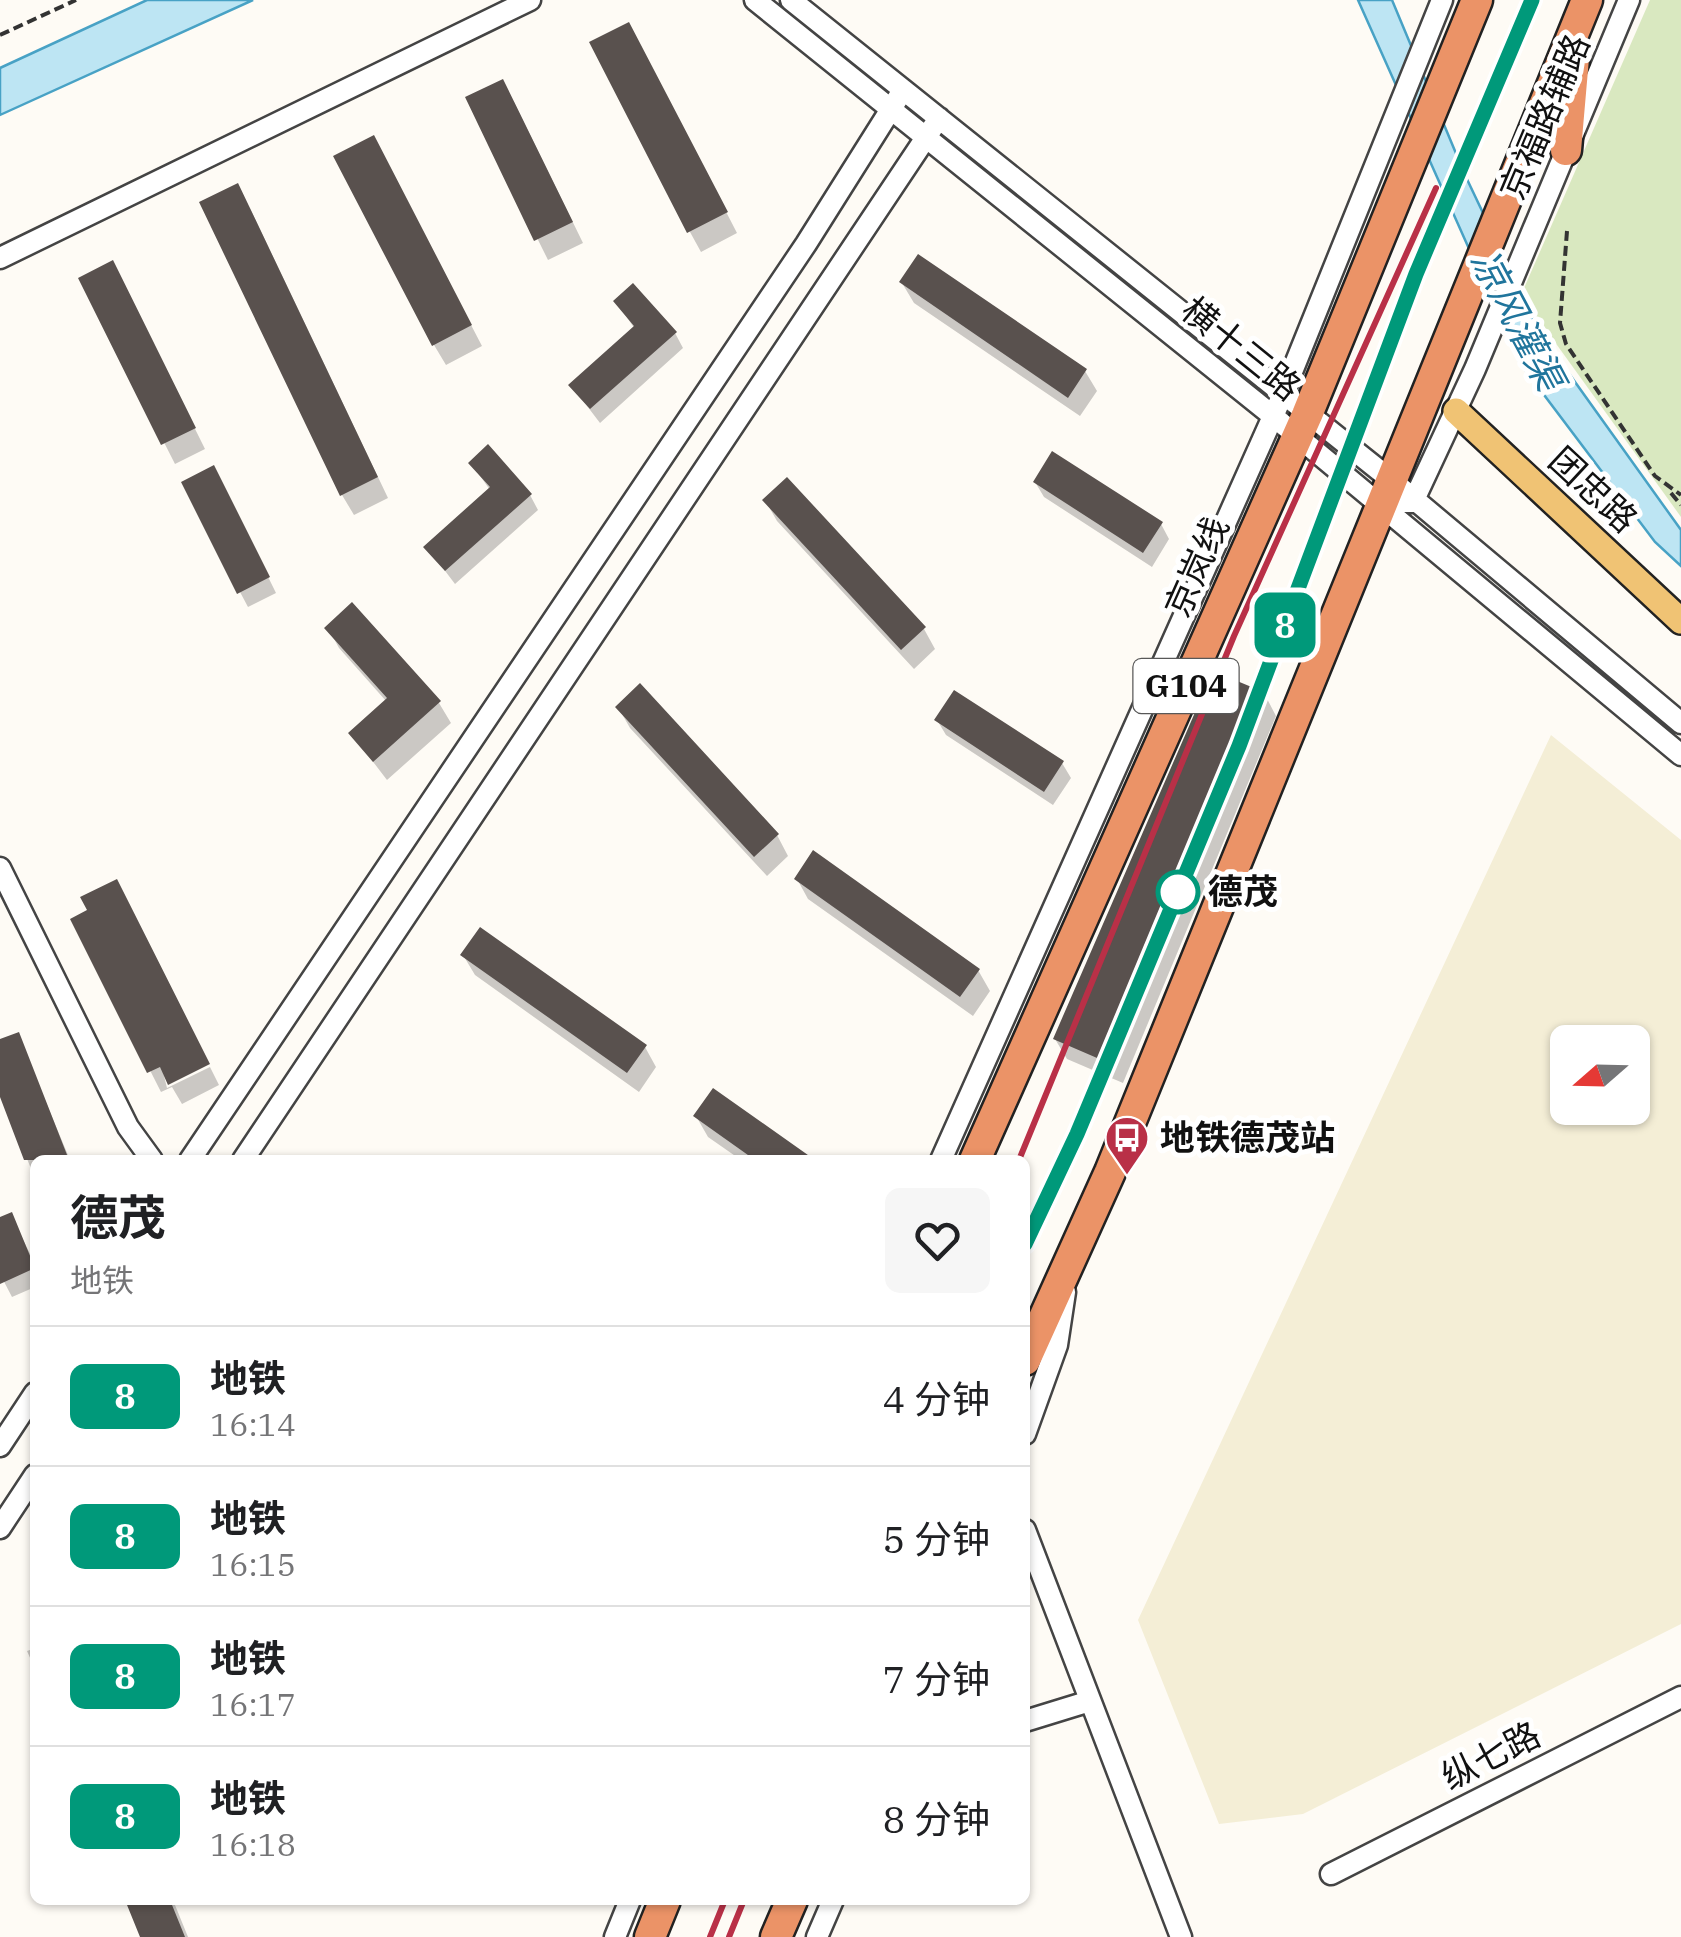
<!DOCTYPE html>
<html lang="zh">
<head>
<meta charset="utf-8">
<style>
	body { margin:0; font-family:"IBM Plex Serif","Noto Sans SC",serif; background:#f6f6f6; color:#202124; height:100vh; display:flex; flex-direction:column; font-size:38px; white-space:nowrap }
	* { box-sizing:border-box; margin:0 }
	p { font-size:32px; color:#757577 }
	.icon { flex:none; width:55px; height:55px; fill:none; stroke:currentColor; stroke-width:2; stroke-linecap:round; stroke-linejoin:round }
	.map { position:relative; flex:1; overflow:hidden }
	.drawer { position:absolute; left:30px; top:1155px; width:1000px; height:750px; display:flex; flex-direction:column; background:#fff; border-radius:15px; box-shadow:0 2px 8px #0004 }
	.drawer>* { flex:none }
	.badge { padding:0 20px; border-radius:15px; font-size:35px; line-height:65px }
	.needle { width:65px; rotate:250deg }
	.controls { position:absolute; left:1550px; top:1025px; display:grid; gap:20px }
	.controls a { display:grid; place-items:center; width:100px; height:100px; border-radius:15px; background:#fff; box-shadow:0 2px 8px #0004; font-size:50px }
	.map>.badge { position:absolute; translate:-50% -50%; box-shadow:0 0 0 5px #fff }
	.round { display:grid; place-items:center; flex:none; width:105px; height:105px; border-radius:15px; background:#f6f6f6 }
	.overview { display:flex; align-items:center; justify-content:space-between; height:170px; padding:0 40px }
	h1 { font-size:48px; font-weight:700; line-height:75px }
	ul { padding:0; list-style:none }
	li { display:flex; align-items:center; gap:30px; height:140px; padding:0 40px; border-top:2px solid #e0e0e0 }
	li div { flex:1 }
	li b { display:block; font-size:38px }
	li em { font-style:normal }
	li .badge { min-width:110px; font-weight:700; text-align:center }
	.map>svg:first-child { display:block }
</style>
</head>
<body>
<div class="map">
<svg width="1681" height="1937" viewBox="0 0 1681 1937">
	<rect width="100%" height="100%" fill="#fefbf5"/>
	<!-- farmland -->
	<path fill="#f4eed6" fill-rule="evenodd" d="M1551 735 1681 840V1624L1303 1814 1219 1824 1138 1620ZM1568 1042H1632V1108H1568Z"/>
	<!-- green -->
	<path fill="#d9e8c0" d="M1650 0H1681V517L1521 295Z"/>
	<!-- water -->
	<path fill="#bde5f3" stroke="#48a2c5" stroke-width="2.5" d="M147 0H253L0 115V68Z
		M1358 0H1392L1465 175 1540 333 1681 530V566L1655 542 1520 363Z"/>
	<!-- shadow -->
	<path fill="#0003" d="M640 45 737 233 701 252 690 232Z
		M468 99 514 102 583 243 548 260Z
		M384 158 482 346 446 365 434 345Z
		M249 206 388 498 354 515 342 495Z
		M81 279 123 284 205 449 175 464Z
		M902 283 1085 371 1097 391 1080 416 914 303Z
		M616 302 675 333 683 348 600 423 571 385 635 329Z
		M471 463 530 495 538 510 455 584 427 547 490 490Z
		M1035 482 1161 524 1169 539 1152 567 1044 497Z
		M222 483 276 593 248 607 240 592Z
		M765 500 924 629 935 649 914 669 777 521Z
		M328 628 439 703 451 723 387 780 351 733 386 701 339 648Z
		M1265 695 1276 716 1123 1083 1067 1059 1055 1039Z
		M618 707 777 835 788 856 767 876 630 728Z
		M937 720 1062 763 1071 778 1053 805 946 735Z
		M797 879 978 970 990 991 973 1016 808 899Z
		M116 882 167 1088 210 1067 219 1085 182 1104 172 1087 161 1092 74 920 90 912Z
		M463 955 645 1047 656 1067 639 1092 475 975Z
		M18 1035 70 1160H35V1179L0 1090V1042Z
		M696 1116 811 1160H741L708 1137Z
		M11 1215 35 1264V1287L12 1297 0 1274V1220Z
		M35 1648V1669L27 1651Z
		M128 1900H173L188 1937H143Z"/>
	<!-- building -->
	<path fill="#59514e" d="M629 22 728 212 687 233 589 42Z
		M503 79 573 222 534 241 465 97Z
		M374 135 472 325 432 346 333 156Z
		M238 183 378 477 340 496 199 202Z
		M918 254 1087 369 1068 398 899 282Z
		M113 260 196 428 161 445 78 278Z
		M633 283 677 332 590 409 568 385 634 326 613 301Z
		M488 444 532 494 445 571 423 547 490 487 468 463Z
		M1052 451 1163 522 1143 553 1033 482Z
		M214 465 270 577 237 594 181 482Z
		M787 477 926 627 901 650 762 500Z
		M352 602 441 701 373 762 348 733 387 698 324 628Z
		M1213 671 1266 693 1111 1064 1053 1039Z
		M640 683 779 834 754 857 615 707Z
		M954 690 1064 761 1044 792 934 720Z
		M813 850 980 969 960 997 794 879Z
		M117 879 210 1064 168 1085 160 1067 147 1073 70 919 87 910 80 897Z
		M480 927 647 1045 627 1073 460 955Z
		M19 1032 69 1160H24L0 1097V1039Z
		M713 1088 815 1160H755L693 1116Z
		M12 1212 35 1268 0 1284V1217Z
		M125 1900H170L185 1937H140Z"/>
	<g fill="none" stroke-linecap="round" stroke-linejoin="round">
		<defs>
			<path id="minor" d="M755 0 1273 416 1681 755
				M791 0 1390 479 1681 723
				M0 258 530 0
				M1402 502H1413L1475 369 1629 0
				M0 868 128 1127 152 1160
				M190 1160 806 244 903 90
				M243 1160 939 118
				M941 1160 1283 394 1442 0
				M1025 1434 1057 1345 1065 1292
				M0 1446 35 1393
				M0 1528 35 1475
				M1025 1530 1181 1937
				M1025 1721 1090 1701
				M1331 1874 1681 1697
				M615 1937 630 1900
				M817 1937 833 1900"/>
			<path id="major" d="M1456 411 1681 621"/>
			<path id="highway" d="M1566 150 1574 58
				M975 1160 1307 415 1477 0
				M1025 1360 1110 1172 1587 0
				M650 1937 665 1900
				M776 1937 792 1900"/>
		</defs>
		<!-- minor casing -->
		<use href="#minor" stroke="#444" stroke-width="25"/>
		<!-- major casing -->
		<use href="#major" stroke="#222" stroke-width="30"/>
		<!-- highway casing -->
		<use href="#highway" stroke="#222" stroke-width="35"/>
		<!-- path -->
		<path stroke="#333" stroke-width="4" stroke-dasharray="10 5" stroke-linecap="butt" d="M0 35 76 0
			M1567 231 1560 323 1566 344 1655 476 1681 495
			M1671 493 1681 505"/>
		<!-- minor -->
		<use href="#minor" stroke="#fff" stroke-width="20"/>
		<!-- major -->
		<use href="#major" stroke="#f0c374" stroke-width="25"/>
		<!-- highway -->
		<use href="#highway" stroke="#eb9367" stroke-width="30"/>
		<!-- rail -->
		<path stroke="#b93047" stroke-width="6" d="M1019 1160 1234 636 1436 188
			M1025 1244 1077 1134 1239 746 1416 274 1532 0
			M710 1937 725 1900
			M729 1937 744 1900"/>
	</g>
	<g fill="none" stroke-linecap="round" stroke-linejoin="round">
		<defs>
			<path id="line" d="M1025 1244 1077 1134 1239 746 1416 274 1532 0"/>
		</defs>
		<!-- line casing -->
		<use href="#line" stroke="#fff" stroke-width="22"/>
		<!-- line -->
		<use href="#line" stroke="#00997a" stroke-width="15"/>
	</g>
	<!-- icons -->
	<defs>
		<symbol id="bus-pin" viewBox="-11 -11 22 30"><path d="M0 17L-7.5 6A9.5 9.5 0 1 1 7.5 6Z" fill="#b93047" stroke="#fff"/><path d="M-5-6H5V4H4V6H2V4H-2V6H-4V4H-5ZM-3.5-4V0h7V-4ZM-3.5 1.2v1.5H-2V1.2ZM2 1.2v1.5H3.5V1.2Z" fill="#fff"/></symbol>
	</defs>
	<g fill-rule="evenodd">
		<use href="#bus-pin" x="1102" y="1113" width="50" height="68"/>
	</g>
	<!-- markers -->
	<circle fill="#fff" stroke="#00997a" stroke-width="5" cx="1178" cy="892" r="20"/>
	<g text-anchor="middle" stroke-width="10" stroke-linejoin="round" paint-order="stroke">
		<!-- shield labels -->
		<rect fill="#fff" stroke="#585858" stroke-width="2.5" x="1133.5" y="659" width="105" height="54" rx="8"/>
		<g font-size="32" font-weight="bold" fill="#111">
			<text x="1186" y="697">G104</text>
		</g>
		<!-- street labels -->
		<g font-size="35" fill="#111" stroke="#fff">
			<text transform="translate(1545 117) rotate(-67)" y="12">京福路辅路</text>
			<text transform="translate(1241 349) rotate(39)" y="12">横十三路</text>
			<text transform="translate(1593 490) rotate(43)" y="12">团忠路</text>
			<text transform="translate(1197 567) rotate(-66)" y="12">京岚线</text>
			<text transform="translate(1491 1756) rotate(-27)" y="12">纵七路</text>
		</g>
		<!-- stop labels -->
		<g font-size="35" font-weight="bold" fill="#111" stroke="#fff" text-anchor="start">
			<text x="1208" y="904">德茂</text>
		</g>
		<!-- poi labels -->
		<g font-size="35" font-weight="bold" fill="#111" stroke="#fff" text-anchor="start">
			<text x="1160" y="1150">地铁德茂站</text>
		</g>
		<!-- water labels -->
		<g font-size="38" font-style="italic" fill="#20759c" stroke="#fff">
			<text transform="translate(1517 320) rotate(62)" y="13">凉风灌渠</text>
		</g>
	</g>
</svg>
<div class="controls">
<a><svg class="needle" viewBox="-14 -14 28 28"><path d="M0-13l5 13h-10z" fill="#e53935"/><path d="M0 13l5-13h-10z" fill="#757577"/></svg></a>
</div>
<b class="badge" style="left:1285px;top:625px;background:#00997a;color:#fff">8</b>
<section class="drawer">
<div class="overview"><div><h1>德茂</h1><p>地铁</p></div><a class="round"><svg class="icon" aria-label="heart" viewBox="0 0 24 24"><path d="M12 20l-8-8c-3-5 5-10 8-4 3-6 11-1 8 4z"/></svg></a></div>
<ul>
<li><span class="badge" style="background:#00997a;color:#fff">8</span><div><b>地铁</b><p>16:14</p></div><em>4 分钟</em></li>
<li><span class="badge" style="background:#00997a;color:#fff">8</span><div><b>地铁</b><p>16:15</p></div><em>5 分钟</em></li>
<li><span class="badge" style="background:#00997a;color:#fff">8</span><div><b>地铁</b><p>16:17</p></div><em>7 分钟</em></li>
<li><span class="badge" style="background:#00997a;color:#fff">8</span><div><b>地铁</b><p>16:18</p></div><em>8 分钟</em></li>
</ul>
</section>
</div>
</body>
</html>
